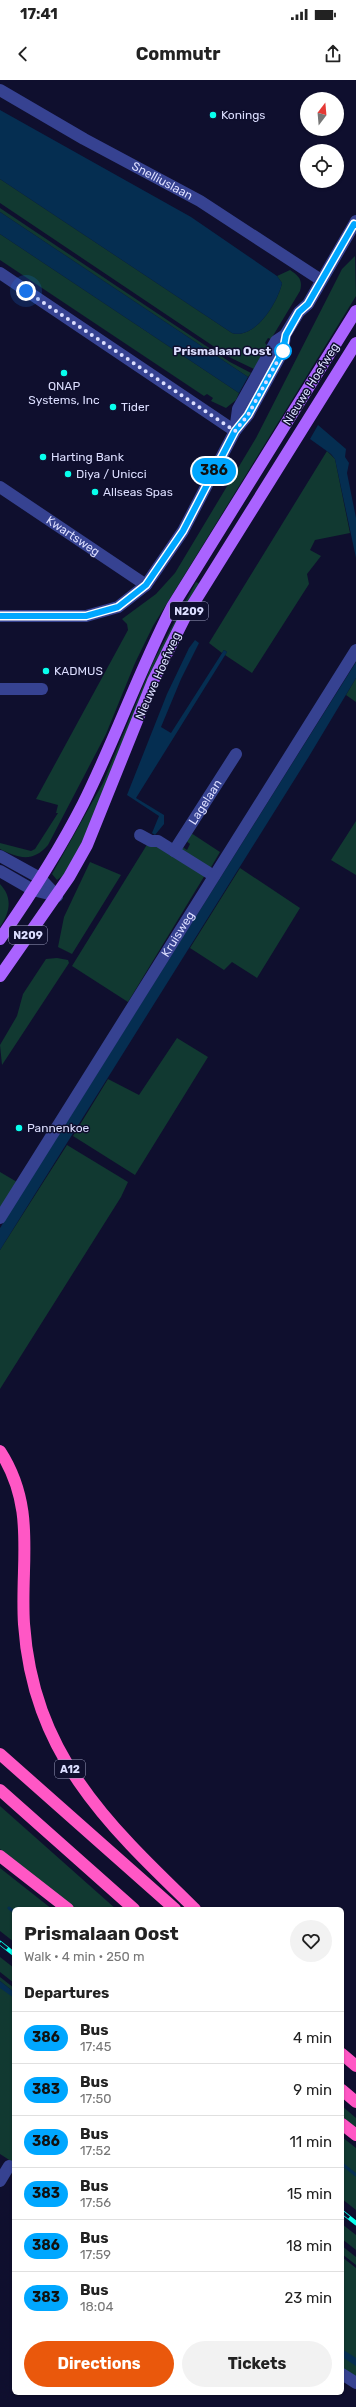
<!DOCTYPE html>
<html lang="en">
<head>
<meta charset="utf-8">
<style>
	body { margin:0; font-family:Rubik,sans-serif; background:#f2f2f2; color:#222; height:100vh; display:flex; flex-direction:column; font-size:15px; white-space:nowrap }
	* { box-sizing:border-box; margin:0 }
	p { font-size:13px; color:#767676 }
	.icon { flex:none; width:22px; height:22px; fill:none; stroke:currentColor; stroke-width:2; stroke-linecap:round; stroke-linejoin:round }
	.map { position:relative; flex:1; overflow:hidden }
	.panel { position:absolute; left:12px; top:1827px; width:332px; height:488px; display:flex; flex-direction:column; background:#fff; border-radius:6px; box-shadow:0 1px 3px #0004 }
	.panel>* { flex:none }
	.badge { padding:0 8px; border-radius:13px; font-size:14px; line-height:26px }
	.needle { width:26px; rotate:16deg }
	.fabs { position:absolute; left:300px; top:12px; display:grid; gap:8px }
	.fabs a { display:grid; place-items:center; width:44px; height:44px; border-radius:50%; background:#fff; box-shadow:0 1px 3px #0004; font-size:20px }
	.you { position:absolute; width:20px; height:20px; margin:-10px; border:3px solid #fff; border-radius:50%; background:#1a73e8; box-shadow:0 0 0 6px #1a73e833 }
	.map>.badge { position:absolute; translate:-50% -50%; box-shadow:0 0 0 2px #fff }
	h2 { padding:0 12px; font-size:15px; line-height:36px }
	.round { display:grid; place-items:center; flex:none; width:42px; height:42px; border-radius:21px; background:#f2f2f2 }
	.head { display:flex; align-items:center; justify-content:space-between; height:68px; padding:0 12px }
	h1 { font-size:19px; font-weight:700; line-height:30px }
	.action { display:flex; gap:8px; margin-top:auto; padding:8px 12px }
	.action a { flex:1; height:46px; border-radius:24px; background:#ea580c; color:#fff; font-size:16px; font-weight:700; line-height:46px; text-align:center }
	.action a+a { background:#f2f2f2; color:#222 }
	ul { padding:0; list-style:none }
	li { display:flex; align-items:center; gap:12px; height:52px; padding:0 12px; border-top:1px solid #e0e0e0 }
	li div { flex:1 }
	li b { display:block; font-size:15px }
	li em { font-style:normal }
	li .badge { min-width:44px; font-weight:700; text-align:center }
	.status { display:flex; justify-content:space-between; align-items:center; height:28px; padding:0 20px; background:#fff; direction:ltr }
	.status svg { height:11px; fill:currentColor }
	header { display:flex; justify-content:space-between; align-items:center; height:52px; padding:0 12px; background:#fff; font-size:18px; font-weight:700 }
	.map>svg:first-child { display:block }
</style>
</head>
<body>
<div class="status"><b>17:41</b><svg viewBox="0 0 49 12"><path d="M0 12V9h3v3zM5 12V6h3v6zM10 12V3h3v9zM15 12V0h3v12zM26 1h20v11H26zM47 4h2v5h-2z"/></svg></div>
<header><svg class="icon" aria-label="back" viewBox="0 0 24 24"><path d="M15 5l-7 7 7 7"/></svg>Commutr<svg class="icon" aria-label="share" viewBox="0 0 24 24"><path d="M12 15V3M7 8l5-5 5 5M5 13v7h14v-7"/></svg></header>
<div class="map">
<svg width="356" height="2327" viewBox="0 0 356 2327">
	<rect width="100%" height="100%" fill="#0f0f2e"/>
	<!-- green -->
	<path fill="#113931" d="M0 99 232 253C255 260 278 222 282 203L277 196 290 190C299 196 303 200 300 211L271 259 268 258 265 263 267 265 254 289 231 278 0 123Z
		M0 128 230 282 251 293 248 297 0 132Z
		M0 154 239 313 236 320 226 328 211 321 213 318 207 314 204 316 0 180Z
		M355 176 356 216 153 546 135 583 106 654 48 765C33 783 18 778 0 769V763L31 771 35 769 58 733H56L58 725 36 719 128 550 127 544 122 539 156 514 175 493 256 358 342 189Z
		M327 371 335 379 350 453 315 460 310 470 321 476 307 494 309 504 252 593 225 575 227 572 224 570 222 573 209 563Z
		M196 502 200 504 155 583 85 756 65 794 57 800 52 794 103 703 153 582Z
		M356 598V622L346 615Z
		M356 741V795L331 780Z
		M191 753 220 772 210 789 181 771V766L187 770 190 764 185 760Z
		M148 763 157 765 205 795 128 922 72 886Z
		M90 782 121 795 72 874 58 867 64 837Z
		M240 788 300 828 257 898 232 882 224 890 190 868Z
		M0 804C13 818 10 832 0 847Z
		M57 878 68 880 69 883 2 985 0 965 17 936 23 914 46 879Z
		M177 958 208 977 135 1095 73 1056 108 999 139 1015Z
		M67 1065 128 1102 121 1117 0 1309V1170Z
		M0 1092 17 1102 0 1130Z
		M0 1726 116 1829H76L0 1769Z
		M0 1788 52 1829H14V1862L0 1851Z
		M0 1877 14 1888V1903L0 1892Z
		M0 1897 14 1908V1912L0 1901Z
		M0 1905 14 1916V2083L0 2074Z
		M342 2026 356 2038V2048L342 2037Z
		M342 2057 356 2068V2130L342 2119Z
		M342 2144 356 2155V2170L342 2159Z
		M342 2166 356 2177V2185L342 2174Z
		M342 2177 356 2188V2297L342 2288Z"/>
	<!-- water -->
	<path fill="#052e51" d="M0 30 191 137 277 196 282 203C278 222 255 260 232 253L0 99Z
		M0 132 248 297 239 313 0 154Z
		M318 345 346 369 345 377 349 383 347 393 356 438V478L335 379 331 374 310 359Z
		M195 560 199 563 181 599 161 647 171 653 224 570 227 572 136 718 164 735V744L155 755 152 753 159 736 127 715 167 614 189 568Z
		M356 582V598L308 678 0 1170V1148Z
		M0 1901 14 1912V1918L0 1908Z
		M342 2269 356 2278V2286L342 2277Z"/>
	<g fill="none" stroke-linecap="round" stroke-linejoin="round">
		<!-- stream -->
		<path stroke="#052e51" stroke-width="3" d="M9 1828 14 1832
			M342 2084 356 2095"/>
		<!-- minor -->
		<g stroke="#364291" stroke-width="12">
			<path id="s1" d="M0 10 84 59 200 121 321 200"/>
			<path d="M0 193 235 351"/>
			<path d="M235 351 238 329 276 261 285 255"/>
			<path id="s2" d="M0 407 146 505"/>
			<path d="M0 536H86L118 527 146 505 183 451 235 351 248 335 283 271 285 255 299 232 308 224 356 141"/>
			<path d="M0 609H42"/>
			<path d="M140 755 151 761H158L214 796"/>
			<path id="s3" d="M174 771 236 674"/>
			<path d="M0 776 40 798 57 816"/>
			<path d="M0 791 33 810 57 816"/>
			<path id="s4" d="M0 1138 356 570"/>
			<path d="M0 2101 9 2086"/>
			<path d="M342 2294 356 2303"/>
		</g>
		<!-- major -->
		<path stroke="#aa63ff" stroke-width="12" d="M0 859C30 816 59 771 83 724 115 660 139 591 172 527L356 231
			M0 896 69 797 87 765 153 601 185 537 356 263"/>
		<!-- highway -->
		<path stroke="#ff57c5" stroke-width="12" d="M0 1371C37 1428 20 1482 24 1544 33 1674 107 1744 195 1829
			M0 1674 175 1829
			M0 1710 134 1829
			M0 1776 68 1829
			M342 1974 356 1986
			M342 2010 356 2022
			M342 2044 356 2055"/>
		<defs>
			<path id="rail" d="M0 1863 14 1874
				M342 2132 356 2143"/>
		</defs>
		<!-- rail casing -->
		<use href="#rail" stroke="#08ffed" stroke-width="4.5"/>
		<!-- rail -->
		<use href="#rail" stroke="#0f0f2e" stroke-width="3" stroke-dasharray="9" stroke-linecap="butt"/>
	</g>
	<g fill="none" stroke-linecap="round" stroke-linejoin="round">
		<defs>
			<path id="line" d="M0 536H86L118 527 146 505 183 451 235 351 248 335 283 271 286 255 299 232 308 224 354 144 356 145"/>
		</defs>
		<!-- line casing -->
		<use href="#line" stroke="#fff" stroke-width="9"/>
		<!-- line -->
		<use href="#line" stroke="#00a7ff" stroke-width="6"/>
		<!-- walk -->
		<path stroke="#dcdeff" stroke-width="4" stroke-dasharray="0 7.2" d="M26 211 235 351 248 335 283 271"/>
	</g>
	<!-- markers -->
	<g fill="#08ffed" stroke="#0f0f2e" stroke-width="1.5">
		<circle cx="213" cy="35" r="4"/>
		<circle cx="64" cy="293" r="4"/>
		<circle cx="113" cy="327" r="4"/>
		<circle cx="43" cy="377" r="4"/>
		<circle cx="68" cy="394" r="4"/>
		<circle cx="95" cy="412" r="4"/>
		<circle cx="46" cy="591" r="4"/>
		<circle cx="19" cy="1048" r="4"/>
	</g>
	<circle fill="#fff" stroke="#00a7ff" stroke-width="2" cx="283" cy="271" r="8"/>
	<g text-anchor="middle" stroke-width="3" stroke-linejoin="round" paint-order="stroke">
		<!-- shield labels -->
		<g fill="#0f0f2e" stroke="#9ea0c0" stroke-width="1">
			<rect x="170" y="522" width="38" height="18" rx="3"/>
			<rect x="9" y="846" width="38" height="18" rx="3"/>
			<rect x="55" y="1680" width="30" height="18" rx="3"/>
		</g>
		<g font-size="11" font-weight="bold" fill="#dcdeff">
			<text x="189" y="535">N209</text>
			<text x="28" y="859">N209</text>
			<text x="70" y="1693">A12</text>
		</g>
		<!-- poi labels -->
		<g font-size="12" fill="#dcdeff" stroke="#0f0f2e" text-anchor="start">
			<text x="221" y="39">Konings</text>
			<text x="64" y="310" text-anchor="middle">QNAP<tspan x="64" dy="14">Systems, Inc</tspan></text>
			<text x="121" y="331">Tider</text>
			<text x="51" y="381">Harting Bank</text>
			<text x="76" y="398">Diya / Unicci</text>
			<text x="103" y="416">Allseas Spas</text>
			<text x="54" y="595">KADMUS</text>
			<text x="27" y="1052">Pannenkoe</text>
		</g>
		<!-- street labels -->
		<g font-size="12" fill="#dcdeff" stroke="#0f0f2e">
			<text dy="4" stroke="none"><textPath href="#s1" startOffset="186">Snelliuslaan</textPath></text>
			<text transform="translate(311 304) rotate(-58)" y="4">Nieuwe Hoefweg</text>
			<text dy="4" stroke="none"><textPath href="#s2" startOffset="88">Kwartsweg</textPath></text>
			<text transform="translate(158 596) rotate(-66)" y="4">Nieuwe Hoefweg</text>
			<text dy="4" stroke="none"><textPath href="#s3" startOffset="58">Lagelaan</textPath></text>
			<text dy="4" stroke="none"><textPath href="#s4" startOffset="335">Kruisweg</textPath></text>
		</g>
		<!-- stop labels -->
		<g font-size="12" font-weight="bold" fill="#dcdeff" stroke="#0f0f2e" text-anchor="end">
			<text x="271" y="275">Prismalaan Oost</text>
		</g>
	</g>
</svg>
<div class="fabs">
<a><svg class="needle" viewBox="-14 -14 28 28"><path d="M0-13l5 13h-10z" fill="#e53935"/><path d="M0 13l5-13h-10z" fill="#767676"/></svg></a>
<a><svg class="icon" aria-label="locate" viewBox="0 0 24 24"><circle cx="12" cy="12" r="6"/><path d="M12 2v4M12 18v4M2 12h4M18 12h4"/></svg></a>
</div>
<div class="you" style="left:26px;top:211px"></div>
<b class="badge" style="left:214px;top:391px;background:#00a7ff;color:#111">386</b>
<section class="panel">
<div class="head"><div><h1>Prismalaan Oost</h1><p>Walk · 4 min · 250 m</p></div><a class="round"><svg class="icon" aria-label="heart" viewBox="0 0 24 24"><path d="M12 20l-8-8c-3-5 5-10 8-4 3-6 11-1 8 4z"/></svg></a></div>
<h2>Departures</h2>
<ul>
<li><span class="badge" style="background:#00a7ff;color:#111">386</span><div><b>Bus</b><p>17:45</p></div><em>4 min</em></li>
<li><span class="badge" style="background:#00a7ff;color:#111">383</span><div><b>Bus</b><p>17:50</p></div><em>9 min</em></li>
<li><span class="badge" style="background:#00a7ff;color:#111">386</span><div><b>Bus</b><p>17:52</p></div><em>11 min</em></li>
<li><span class="badge" style="background:#00a7ff;color:#111">383</span><div><b>Bus</b><p>17:56</p></div><em>15 min</em></li>
<li><span class="badge" style="background:#00a7ff;color:#111">386</span><div><b>Bus</b><p>17:59</p></div><em>18 min</em></li>
<li><span class="badge" style="background:#00a7ff;color:#111">383</span><div><b>Bus</b><p>18:04</p></div><em>23 min</em></li>
</ul>
<div class="action"><a>Directions</a><a>Tickets</a></div>
</section>
</div>
</body>
</html>
